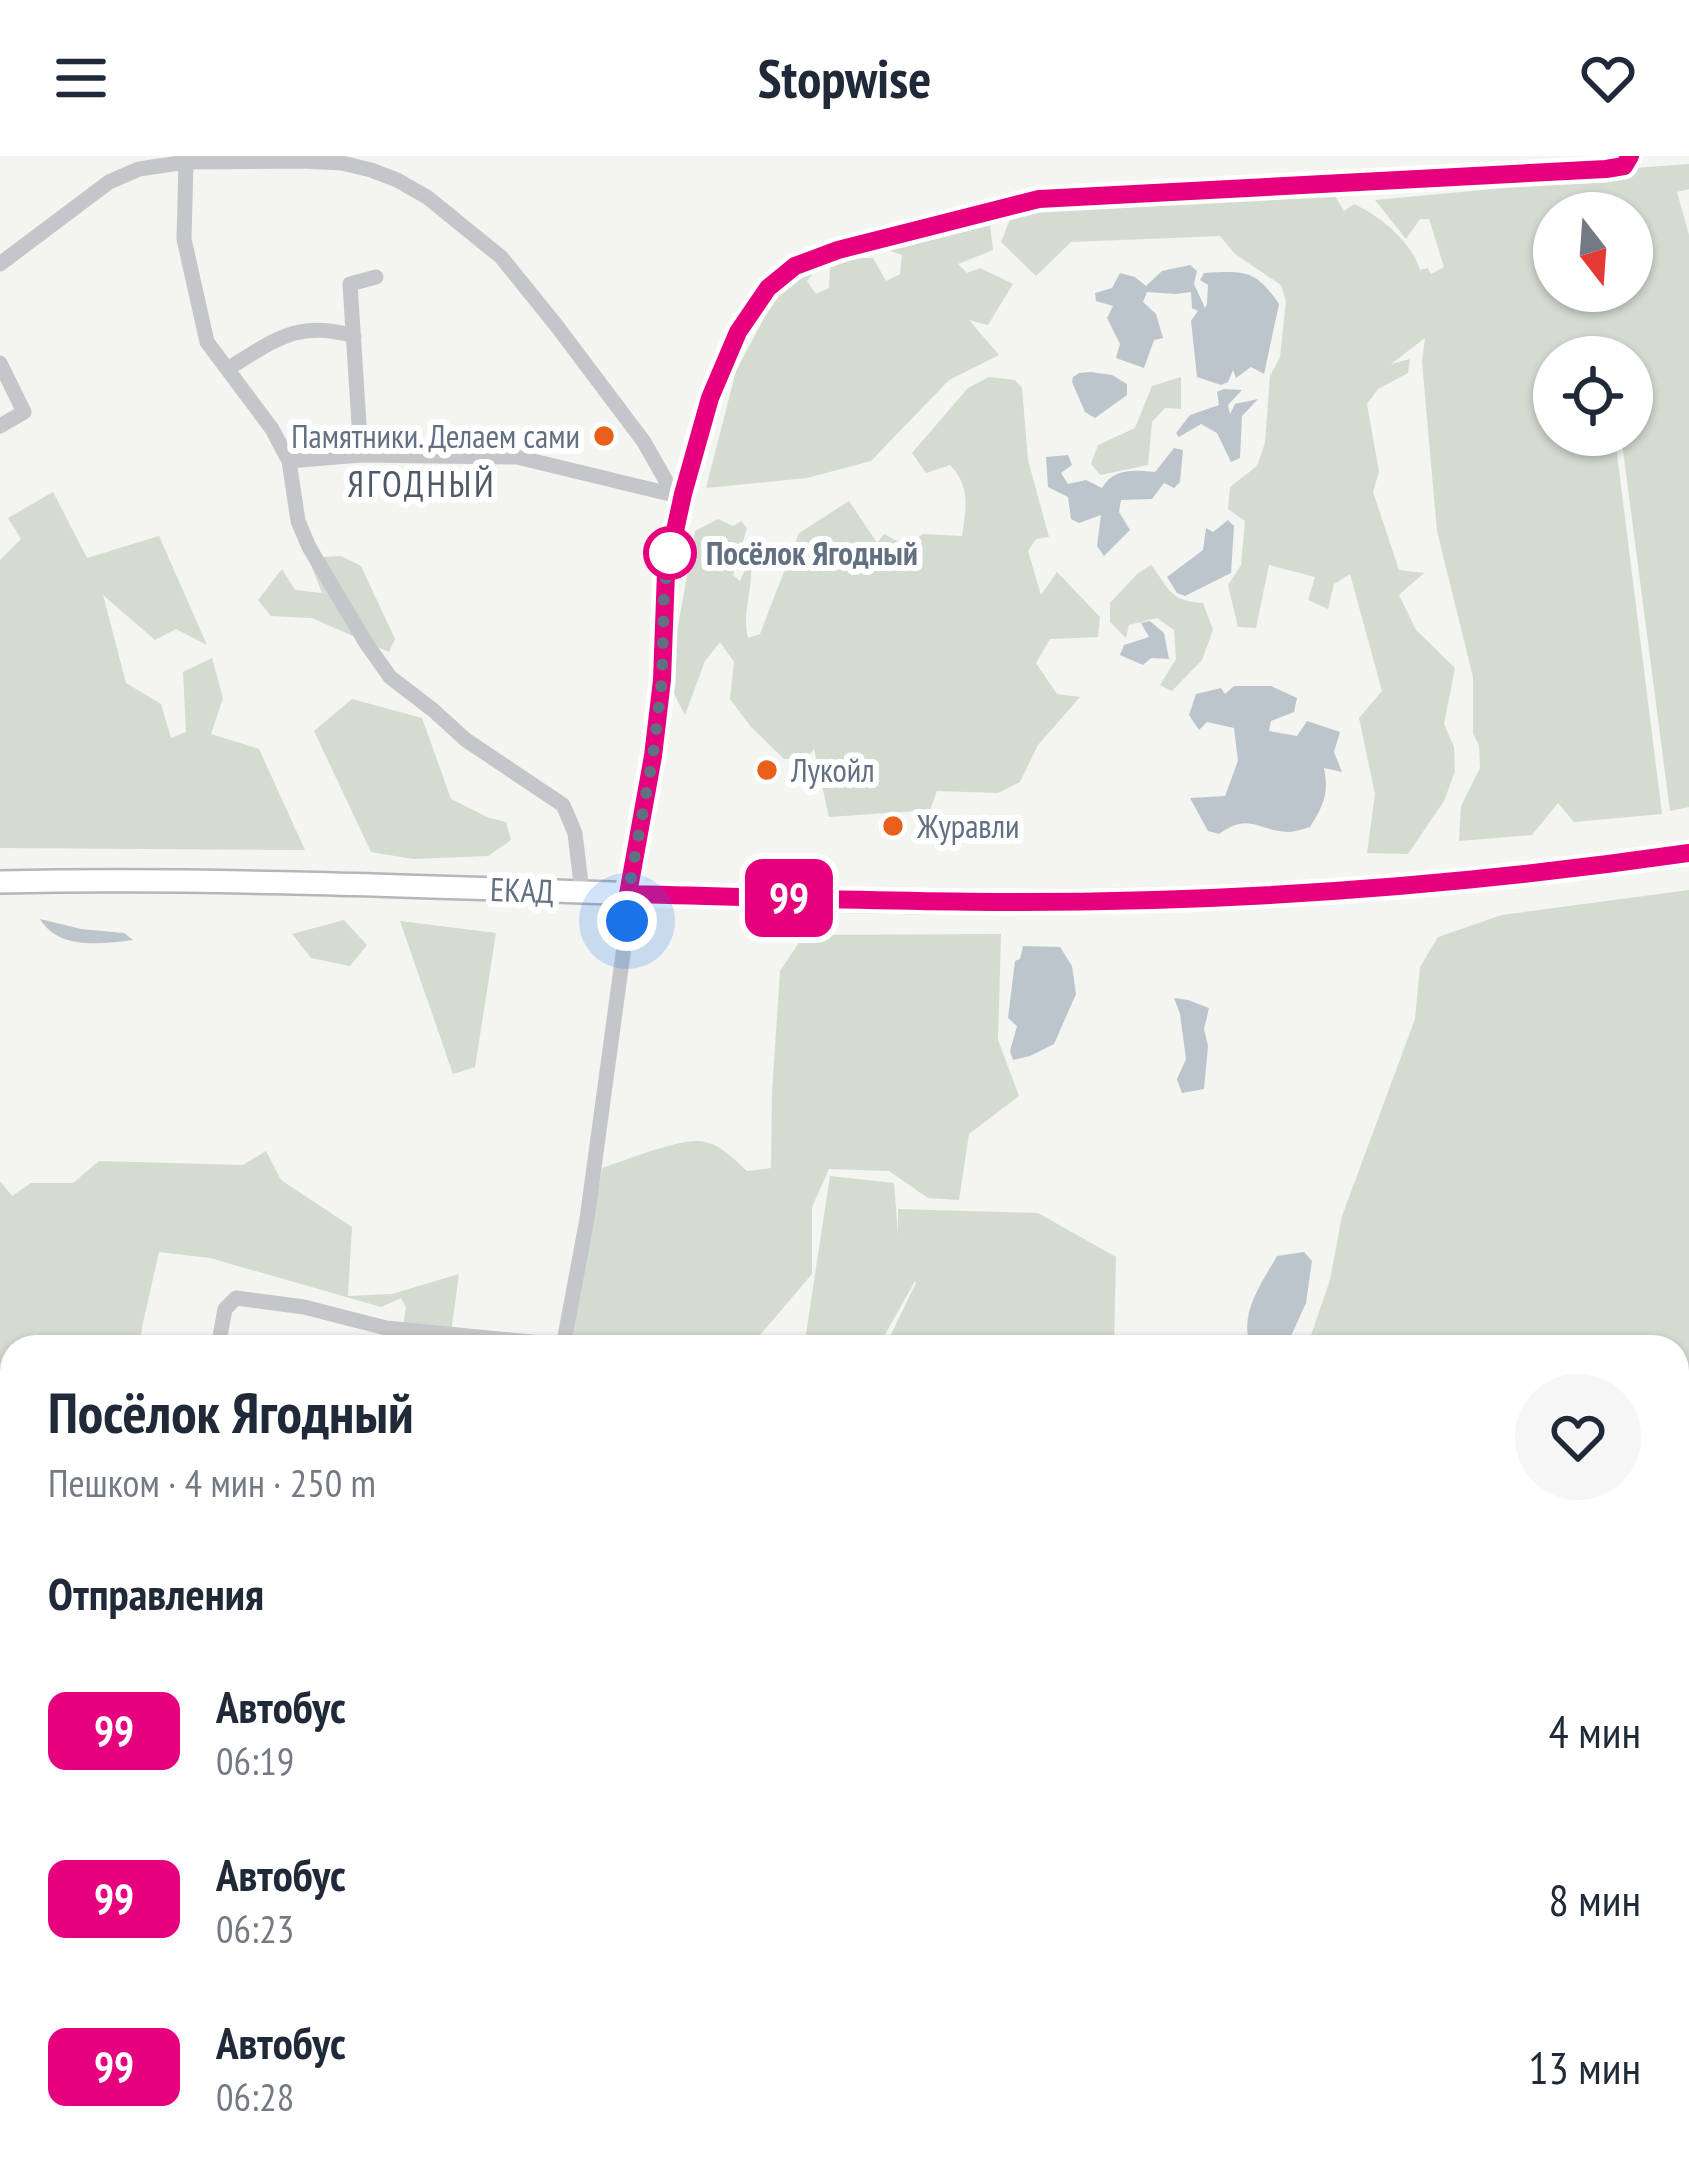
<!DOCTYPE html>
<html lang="ru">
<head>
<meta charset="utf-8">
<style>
	body { margin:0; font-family:"PT Sans Narrow",sans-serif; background:#f6f6f7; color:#1f2937; height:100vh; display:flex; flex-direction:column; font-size:45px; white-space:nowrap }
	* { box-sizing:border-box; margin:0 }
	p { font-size:39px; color:#747a83 }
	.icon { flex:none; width:66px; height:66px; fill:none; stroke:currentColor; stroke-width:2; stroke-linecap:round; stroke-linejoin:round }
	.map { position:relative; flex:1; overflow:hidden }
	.side { position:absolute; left:0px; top:1179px; width:1689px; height:840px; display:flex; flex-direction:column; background:#fff; border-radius:36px 36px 0 0; box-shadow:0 3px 9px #0004 }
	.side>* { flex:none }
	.badge { padding:0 24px; border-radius:18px; font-size:42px; line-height:78px }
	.needle { width:78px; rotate:163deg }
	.buttons { position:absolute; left:1533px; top:36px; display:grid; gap:24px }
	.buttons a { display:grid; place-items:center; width:120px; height:120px; border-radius:50%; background:#fff; box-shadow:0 3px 9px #0004; font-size:60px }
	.you { position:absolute; width:60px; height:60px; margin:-30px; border:9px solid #fff; border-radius:50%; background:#1a73e8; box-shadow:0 0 0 18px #1a73e833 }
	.map>.badge { position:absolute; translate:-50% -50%; box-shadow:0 0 0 6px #fff }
	h2 { padding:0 48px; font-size:45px; line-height:108px }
	.round { display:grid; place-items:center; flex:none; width:126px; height:126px; border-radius:63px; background:#f6f6f7 }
	.head { display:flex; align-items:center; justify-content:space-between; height:204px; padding:0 48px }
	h1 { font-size:57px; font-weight:700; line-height:90px }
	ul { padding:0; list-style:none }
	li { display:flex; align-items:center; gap:36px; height:168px; padding:0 48px }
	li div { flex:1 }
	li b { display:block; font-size:45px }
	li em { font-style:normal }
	li .badge { min-width:132px; font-weight:700; text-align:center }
	header { display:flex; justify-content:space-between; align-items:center; height:156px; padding:0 48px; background:#fff; font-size:54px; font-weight:700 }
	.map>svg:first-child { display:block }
</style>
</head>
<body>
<header><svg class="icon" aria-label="menu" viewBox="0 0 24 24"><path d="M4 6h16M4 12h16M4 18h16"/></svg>Stopwise<svg class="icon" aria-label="heart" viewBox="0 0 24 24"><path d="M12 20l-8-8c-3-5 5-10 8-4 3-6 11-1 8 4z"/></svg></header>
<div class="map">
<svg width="1689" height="2019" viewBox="0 0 1689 2019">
	<rect width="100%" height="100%" fill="#f4f4f0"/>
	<!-- green -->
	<path fill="#d4dbd1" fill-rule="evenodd" d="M1689 8V33L1677 36 1689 79V651L1670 655 1621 279H1632V201H1554V279H1607L1608 283 1615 282 1662 658 1574 666 1558 647 1532 679 1459 685 1461 650 1480 612 1479 589 1473 578V521L1437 375 1422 206 1425 182 1391 208 1410 203 1408 217 1378 233 1367 248 1379 316 1373 336 1399 414 1424 417 1399 439 1416 474 1455 512 1444 568 1454 591 1455 615 1444 645 1408 698 1367 697 1375 638 1359 562 1382 535 1350 418 1334 428 1328 453 1308 444 1315 421 1269 409 1256 472 1238 471 1228 429 1241 409 1245 365 1228 353 1230 331 1257 310 1265 287 1270 220 1280 201 1286 145 1281 129 1235 98 1220 80 1071 86 1036 120 1001 86 1012 58 1044 50 1286 37 1335 40 1344 55 1354 48C1380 60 1412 86 1420 114L1428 112 1431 118 1444 111 1429 63H1420L1406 83 1375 44 1622 21 1634 12ZM1554 57H1632V135H1554Z
		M989 60 993 94 958 108 967 117 980 112 1013 128 988 169 969 164 999 199 949 224 871 305 807 322 706 332 736 215 779 134 800 115 818 112 807 125 816 138 829 132 830 112 854 102H873L886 125 900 118 902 99 879 91Z
		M989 221 1015 224 1022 232 1028 304 1049 381 1036 383 1028 395 1041 439 1057 416 1100 461 1098 481 1050 483 1036 507 1057 538 1080 541 1038 589 1020 626 998 637 937 635 930 654 829 661 814 593 806 603H784L751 571 730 543 734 506 720 486 705 505 685 559 668 526 695 375 718 363 733 370 741 365 747 372 733 419 740 425 750 403C755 430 741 455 748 482L760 478 799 377 849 345 877 387 884 378 906 390 923 378 962 380C966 352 971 331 950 309L926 317 912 297 968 232Z
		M1181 221V253L1165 252 1152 266 1148 309 1100 319 1091 308 1098 289 1135 272 1152 230Z
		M53 336 87 402 159 380 207 489 176 473 155 484 103 439 126 527 161 548 171 582 186 576 183 516 212 502 223 542 211 578 259 593 305 694 0 692V404L21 383 8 362Z
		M341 400 361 410 395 483 389 496 312 462 271 460 258 444 282 413 295 434 322 437 308 402Z
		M1151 409C1170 433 1169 445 1203 447L1213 474 1202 504 1172 535 1160 529 1176 503 1174 474 1157 462 1129 469 1126 482 1110 466V447L1137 418Z
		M352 543 422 562 451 643 489 662 506 666 511 684 488 700 413 703 371 696 314 575Z
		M1689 734V1510L1677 1512V1191H1307L1330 1124 1342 1060 1415 863 1420 811 1438 781 1502 759Z
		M344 764 367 789 350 810 311 802 292 778Z
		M400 765 496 777 475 911 453 918Z
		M1001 778 998 884 1019 940 969 978 959 1044 928 1042 889 1015 829 1013 812 1051V1118L750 1191H570L602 1012C626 1004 673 985 697 985 717 985 733 1002 747 1015L771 1012 772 937 780 815 804 779Z
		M266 995 281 1024 352 1071 348 1140 392 1138 459 1118 449 1191H400L406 1151 401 1142 381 1151 210 1102 159 1096 142 1171 140 1191H12V1444L0 1443V1025L12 1040 31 1027H73L99 1005 243 1009Z
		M830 1020 894 1027 898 1078V1053L1038 1057 1116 1101 1114 1191H885L916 1127 915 1125 878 1191H804Z
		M1689 1540V1768L1677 1831V1541Z
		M675 2007H831L813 2019H688Z
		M1456 2007H1641L1639 2019H1450Z"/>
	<!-- water -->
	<path fill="#bcc5cc" d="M1190 109 1197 115 1194 128 1205 152 1207 148 1208 129 1200 124 1204 117C1245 115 1255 113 1279 148L1264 218 1251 211 1236 222 1233 214 1228 226 1221 229 1197 221 1191 165 1198 155 1192 152 1191 136 1176 138 1147 136 1143 146 1156 158 1163 182 1154 184 1144 212 1116 202 1120 188 1107 162 1113 150 1096 145 1095 137 1112 132 1120 117 1135 121 1146 130 1162 115Z
		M1091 216 1112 219 1127 228V239L1095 262 1085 256 1072 226 1073 221 1079 217Z
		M1224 233 1242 234 1228 249 1230 258 1235 248 1258 243 1242 260 1240 302 1231 306 1217 277 1201 268 1179 281 1176 277 1190 259 1219 249 1217 236Z
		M1174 292 1183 294 1180 326 1174 332 1164 327 1152 343 1121 344 1119 356 1130 374 1104 400 1097 390 1101 359 1079 367 1071 363 1068 341 1048 331 1046 301 1068 299 1072 309 1061 317 1068 328 1086 324 1102 332C1114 312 1134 314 1155 316Z
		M1228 364 1234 370 1231 417 1185 440 1177 437 1167 421 1203 394 1206 372 1213 376Z
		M1150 465 1164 477 1169 503 1151 502 1143 509 1120 499 1124 489 1149 481 1141 467Z
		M1234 530H1271L1297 542 1294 556 1271 565 1269 575 1297 580 1307 565 1340 576 1334 596 1342 616 1324 612C1329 638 1324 648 1310 671 1307 672 1293 676 1290 676 1259 676 1250 655 1219 678L1208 675 1190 642 1225 640 1238 605 1234 572 1207 566 1199 574 1189 559 1196 538 1221 532 1225 538Z
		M40 763 81 773 124 777 133 784C100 788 59 794 40 763Z
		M1023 790 1060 791 1072 810 1076 838 1054 888 1030 900 1013 904 1010 895 1017 870 1008 862 1015 805 1020 803Z
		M1174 842 1188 844 1209 852 1204 873 1208 890 1204 933 1182 937 1177 923 1186 903 1180 858Z
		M1304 1096 1312 1105 1306 1147 1286 1191H1251C1238 1159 1261 1128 1277 1100Z"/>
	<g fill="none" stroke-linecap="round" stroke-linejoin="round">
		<defs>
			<path id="highway" d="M0 726C339 719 679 746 1018 746 1242 746 1467 729 1689 697"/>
		</defs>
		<!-- highway casing -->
		<use href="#highway" stroke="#b4b6ba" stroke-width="26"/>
		<!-- minor -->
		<path stroke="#c4c6ca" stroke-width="15" d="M186 6 184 83 207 186 272 273 289 305 298 365 309 391 366 487 390 521 433 554 466 584 563 649 575 677 582 736
			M0 108 109 26 139 13 186 6 303 5 342 7 371 14 397 24 427 41 501 101 556 169 644 286 674 339
			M0 207 24 256 0 270
			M227 213C274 185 297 163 354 180
			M361 299 350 128 376 121
			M289 305 361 299 517 301 674 339 679 343
			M218 1191 225 1153 236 1142 304 1151 386 1172 563 1189
			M563 1191 587 1063 625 783 628 738 653 600 662 524 666 415 683 338 710 242 738 176 768 132 795 110 838 95 1039 43 1606 13 1624 10 1630 0
			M0 1471 12 1470
			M0 1603 12 1602
			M0 1784 12 1783
			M0 1928 12 1927
			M971 2007 977 2019"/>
		<!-- highway -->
		<use href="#highway" stroke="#fff" stroke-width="21"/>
		<defs>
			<path id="rail" d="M1677 1953 1689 1890
				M1665 2019 1667 2007"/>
		</defs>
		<!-- rail casing -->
		<use href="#rail" stroke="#a1a6ad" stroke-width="8"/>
		<!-- rail -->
		<use href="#rail" stroke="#fff" stroke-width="3" stroke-dasharray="9" stroke-linecap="butt"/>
	</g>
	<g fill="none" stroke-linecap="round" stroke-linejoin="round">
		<defs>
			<path id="line" d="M1630 0 1624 10 1606 13 1039 43 838 94 795 110 768 132 738 176 710 242 683 338 666 416 662 524 653 600 628 738C759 741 889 746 1019 746 1243 746 1468 729 1689 697"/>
		</defs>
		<!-- line casing -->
		<use href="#line" stroke="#fff" stroke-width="27"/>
		<!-- line -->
		<use href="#line" stroke="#e6007e" stroke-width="18"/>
		<!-- walk -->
		<path stroke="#627082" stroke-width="12" stroke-dasharray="0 21.6" d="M627 765 628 738 653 600 662 524 664 435 670 397"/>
	</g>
	<!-- markers -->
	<g fill="#e8601c" stroke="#fff" stroke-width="4.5">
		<circle cx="604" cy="280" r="12"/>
		<circle cx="767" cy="614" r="12"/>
		<circle cx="893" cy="670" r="12"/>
	</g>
	<circle fill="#fff" stroke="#e6007e" stroke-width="6" cx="670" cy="397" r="24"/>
	<g text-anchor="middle" stroke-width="12" stroke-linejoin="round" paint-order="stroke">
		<!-- poi labels -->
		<g font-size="33" fill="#627082" stroke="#fff" text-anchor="start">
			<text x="580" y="292" text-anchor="end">Памятники. Делаем сами</text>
			<text x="791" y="626">Лукойл</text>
			<text x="917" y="682">Журавли</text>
		</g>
		<!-- stop labels -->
		<g font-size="33" font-weight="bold" fill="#627082" stroke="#fff" text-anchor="start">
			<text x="706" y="409">Посёлок Ягодный</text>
		</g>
		<!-- street labels -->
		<g font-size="33" fill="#627082" stroke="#fff">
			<text transform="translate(522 734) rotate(2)" y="12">ЕКАД</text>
		</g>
		<!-- neighbourhood labels -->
		<g font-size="36" letter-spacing="3" fill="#505a67" stroke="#fff">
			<text x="422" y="341">ЯГОДНЫЙ</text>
		</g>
	</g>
</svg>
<div class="buttons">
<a><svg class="needle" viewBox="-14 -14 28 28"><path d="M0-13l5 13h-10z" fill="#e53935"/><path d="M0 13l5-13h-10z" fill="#747a83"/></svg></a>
<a><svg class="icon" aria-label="locate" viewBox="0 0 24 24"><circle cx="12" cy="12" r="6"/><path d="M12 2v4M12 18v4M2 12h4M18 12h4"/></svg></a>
</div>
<div class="you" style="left:627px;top:765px"></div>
<b class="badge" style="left:789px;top:742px;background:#e6007e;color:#fff">99</b>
<section class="side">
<div class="head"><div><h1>Посёлок Ягодный</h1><p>Пешком · 4 мин · 250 m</p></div><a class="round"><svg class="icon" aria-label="heart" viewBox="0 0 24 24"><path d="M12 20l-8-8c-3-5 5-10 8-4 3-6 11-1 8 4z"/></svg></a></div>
<h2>Отправления</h2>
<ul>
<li><span class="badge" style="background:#e6007e;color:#fff">99</span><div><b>Автобус</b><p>06:19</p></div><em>4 мин</em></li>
<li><span class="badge" style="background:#e6007e;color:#fff">99</span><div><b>Автобус</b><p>06:23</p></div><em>8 мин</em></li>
<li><span class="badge" style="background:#e6007e;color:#fff">99</span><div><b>Автобус</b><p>06:28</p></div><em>13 мин</em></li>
</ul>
</section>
</div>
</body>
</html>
